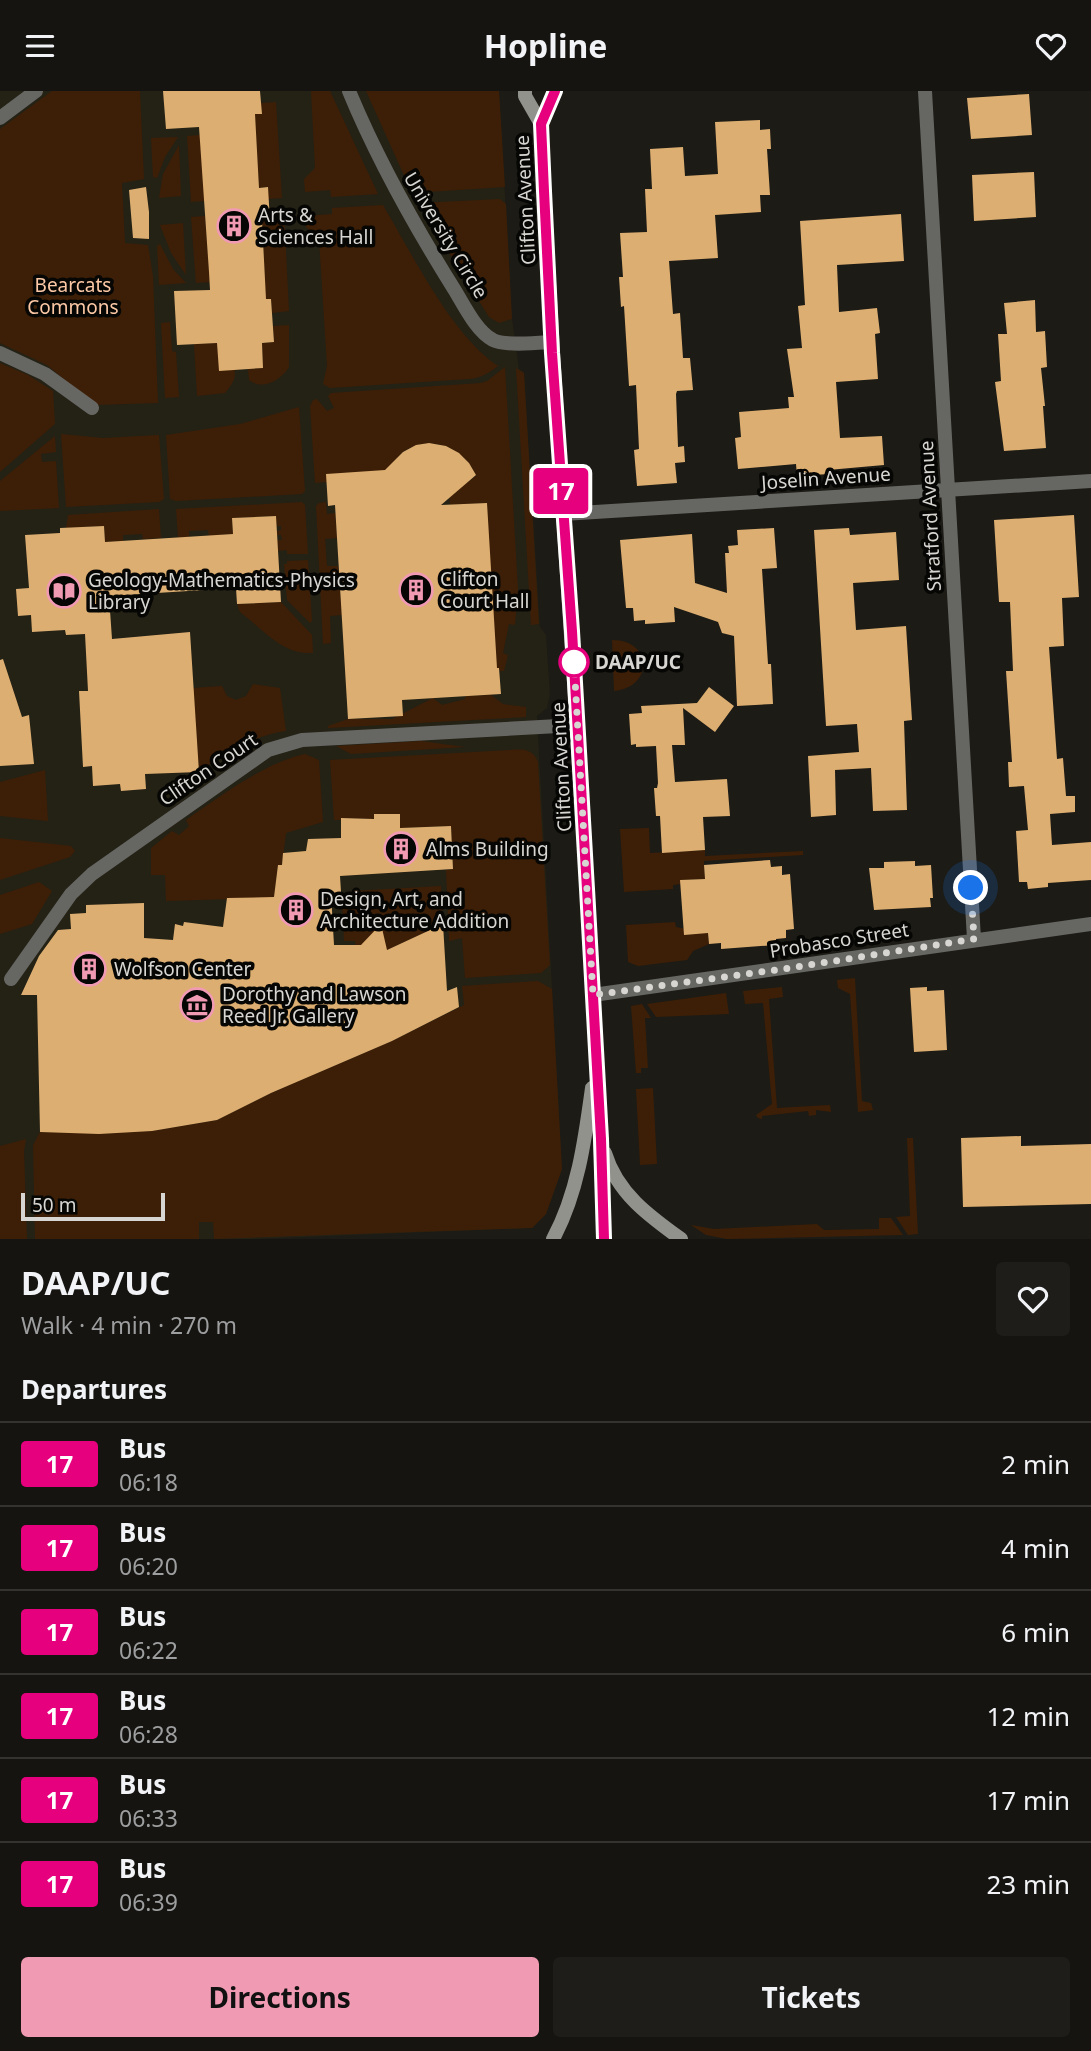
<!DOCTYPE html>
<html lang="en">
<head>
<meta charset="utf-8">
<style>
	body { margin:0; font-family:"Noto Sans",sans-serif; background:#1e1d19; color:#f1f3f6; height:100vh; display:flex; flex-direction:column; font-size:26px; white-space:nowrap }
	* { box-sizing:border-box; margin:0 }
	p { font-size:23px; color:#9d9e9f }
	.icon { flex:none; width:38px; height:38px; fill:none; stroke:currentColor; stroke-width:2; stroke-linecap:round; stroke-linejoin:round }
	.map { position:relative; height:1148px; overflow:hidden }
	.side { display:flex; flex-direction:column; background:#151410; flex:1 }
	.side>* { flex:none }
	.badge { padding:0 14px; border-radius:5px; font-size:24px; line-height:46px }
	.scale { position:absolute; left:21px; bottom:18px; width:144px; box-sizing:border-box; padding-left:7px; border:4px solid #d8d6d2; border-top:0; font-size:19px; line-height:24px; white-space:nowrap; color:#d8d6d2; -webkit-text-stroke:5px #060604; paint-order:stroke }
	.you { position:absolute; width:35px; height:35px; margin:-18px; border:5px solid #fff; border-radius:50%; background:#1a73e8; box-shadow:0 0 0 10px #1a73e833 }
	.map>.badge { position:absolute; translate:-50% -50%; box-shadow:0 0 0 4px #fff }
	h2 { padding:0 21px; font-size:26px; line-height:63px }
	.round { display:grid; place-items:center; flex:none; width:74px; height:74px; border-radius:7px; background:#1e1d19 }
	.headline { display:flex; align-items:center; justify-content:space-between; height:119px; padding:0 21px }
	h1 { font-size:33px; font-weight:700; line-height:52px }
	.primary-button { display:flex; gap:14px; margin-top:auto; padding:14px 21px }
	.primary-button a { flex:1; height:80px; border-radius:7px; background:#f19ab3; color:#111; font-size:28px; font-weight:700; line-height:80px; text-align:center }
	.primary-button a+a { background:#1e1d19; color:#f1f3f6 }
	ul { padding:0; list-style:none }
	li { display:flex; align-items:center; gap:21px; height:84px; padding:0 21px; border-top:2px solid #343330 }
	li div { flex:1 }
	li b { display:block; font-size:26px }
	li em { font-style:normal }
	li .badge { min-width:77px; font-weight:700; text-align:center }
	header { display:flex; justify-content:space-between; align-items:center; height:91px; padding:0 21px; background:#151410; font-size:32px; font-weight:700 }
	.map>svg:first-child { display:block }
</style>
</head>
<body>
<header><svg class="icon" aria-label="menu" viewBox="0 0 24 24"><path d="M4 6h16M4 12h16M4 18h16"/></svg>Hopline<svg class="icon" aria-label="heart" viewBox="0 0 24 24"><path d="M12 20l-8-8c-3-5 5-10 8-4 3-6 11-1 8 4z"/></svg></header>
<div class="map">
<svg width="1091" height="1148" viewBox="0 0 1091 1148">
	<rect width="100%" height="100%" fill="#1c1b15"/>
	<!-- built -->
	<path fill="#242115" d="M0 0H499L512 228 519 278 524 282 540 536 546 544 550 603 547 617 537 625 562 1078 546 1123 532 1137 251 1148H0Z"/>
	<!-- green -->
	<path fill="#3d1f07" d="M52 0H140L144 88 122 92 125 152 148 154 153 185 158 312 95 314 47 274 0 252V38Z
		M311 0H330L378 103 331 106 330 99 305 101 304 88 315 77Z
		M366 0H499L505 96 412 102Z
		M276 11 282 107 268 108V96L259 97 255 33 249 23H261V12Z
		M200 44 205 110 191 111 187 45Z
		M178 46 165 66 157 87 153 86 151 47Z
		M179 54 181 105 159 107 163 83Z
		M500 108 506 113 512 228 499 232 489 226 418 112Z
		M383 114C412 163 452 245 498 275 489 282 481 287 469 288L330 297 323 293 327 275 319 148 306 136V125L332 123V117Z
		M269 121H284L289 220 272 222 271 208 259 209 265 195 262 130H270Z
		M205 125 210 191 196 192 191 126Z
		M183 132 186 184 171 162 160 134Z
		M160 153 173 178 186 192 159 194 157 155Z
		M170 231 172 260 176 261 179 306 165 307 161 232Z
		M289 234V276C281 289 263 300 249 289L248 278 263 277 262 252 274 251 273 235Z
		M217 252C231 272 245 280 225 302L197 305 194 253Z
		M0 272 28 284 53 300 55 333 0 381Z
		M505 276 518 498 515 534 509 533 503 562 508 564 504 580H500L499 577 488 578 487 412 450 414 449 400 461 396 476 385C465 356 430 343 404 360 397 365 392 376 385 379 374 385 329 391 315 392L310 315 313 309 317 308 327 320 334 317 328 305 331 302 481 292 487 290Z
		M516 277 524 282 539 533 531 534Z
		M299 316 305 400 302 403 176 410 170 408 166 344 240 333Z
		M61 343 103 347 159 344 164 408 159 411 66 416Z
		M55 345 56 361 41 363 42 371 56 370 59 417 0 420V390Z
		M302 411 305 414 308 463H287V459L278 460 277 449H282L281 444H277V440L281 439V435H277L275 425 232 427 233 443 209 445 208 439 189 440V446H178L176 418Z
		M326 411 327 423 335 422 337 447 325 448 327 475H338L342 524 330 525 331 552 323 553 316 415 319 412Z
		M159 418 161 447 143 448 142 443 123 444V450L105 451 104 435 66 437 68 424Z
		M308 469 312 530 310 532 287 509 284 473H287V470Z
		M281 511 312 544 313 562C282 564 263 538 240 521L237 513Z
		M612 549C654 549 653 597 614 600Z
		M253 593 280 597 286 640C255 644 224 662 199 681L193 597 222 595 227 605 236 609 246 605Z
		M491 604 503 613 526 616V626L328 637V635L348 628H392L433 607 442 614 465 608 466 605Z
		M421 650 465 656 351 663 336 655Z
		M510 659C523 658 533 658 538 671L550 874 541 882 465 887 462 847 449 850 446 779 453 778 451 735 400 737V724L374 723V728L341 727V729H334L330 669Z
		M305 663 319 669 323 731 286 742 282 774H278L270 842 266 807 166 810 165 784H151V757L172 740 179 744 189 735 186 729C217 707 268 670 305 663Z
		M45 679 48 730 0 725V691Z
		M649 737 650 762 705 759V765L803 760V764L704 770 705 788 681 789V793L673 794V798L624 801 620 738Z
		M0 747 71 755 75 760 70 766 0 789Z
		M39 791 52 800 32 833 0 843V804Z
		M441 795 443 833 387 859 356 860 355 850H344L342 808 352 807V800Z
		M675 831 676 836 708 842 709 853 693 860 687 869 638 875 628 871 626 834Z
		M855 887 862 1010 871 1012 873 1019 858 1021 850 903 838 897 837 889Z
		M538 890 552 898 562 1078 546 1123 532 1137 214 1148 213 1131H199V1148H35L33 1054 40 1041 152 1040 217 1029 271 1002 392 950 464 914 462 895Z
		M782 896 783 906 769 908 777 1017 830 1014 831 1021 816 1019V1024L809 1025 808 1020 762 1025V1028L758 1027 756 1024 772 1013 763 912 745 913 743 900Z
		M726 902 729 923 656 926 647 913Z
		M642 913 651 927H645L648 977H641V982H636L631 915Z
		M653 997 657 1073 640 1074 636 998Z
		M907 1047H913L918 1143 908 1144 896 1126 910 1125Z
		M26 1048 24 1060 27 1148H0V1055Z
		M879 1127H891L903 1144 727 1148 706 1144 691 1134 714 1138 817 1133 824 1139 879 1138Z"/>
	<!-- building -->
	<path fill="#ddae71" d="M163 0H260L262 23H255L259 97 268 96 270 130H262L266 208H271L274 251 262 252 263 277 219 280 217 252 177 254 174 200 210 199 209 181 199 36 166 38Z
		M1029 3 1032 44 971 48 967 7Z
		M760 29V39L770 38 771 58H767L770 104H760L761 121 715 124 718 167 669 170 673 223 680 222 683 267H690L693 299 677 300 676 303 678 356 684 355 685 371 675 372 677 392 637 395 634 359 639 358 636 294 629 295 624 215 621 216 619 186H623L620 142 647 141 645 98H652L650 58 683 56 685 85 718 83 715 31Z
		M1034 81 1036 126 974 130 972 84Z
		M146 96 149 121V148L133 147 129 99Z
		M901 123 904 170 837 174 839 221 877 217 880 242 875 243 878 288 836 291 840 347 882 345 884 374 828 379 829 383 797 385 796 373 738 378 735 347 741 346 739 321 789 317 788 306H794L787 258 802 257 798 215 805 214 800 130Z
		M1035 209 1036 241 1045 240 1047 276 1041 277 1045 315H1043L1046 357 1004 360 995 291 1001 290 998 243H1007L1004 212Z
		M429 352 446 355 459 362 469 372 476 384 441 414 487 412 497 577H499L501 603 402 609 403 625 348 628 335 414 328 415 326 383 385 379 403 361 416 354Z
		M1074 424 1079 506 1062 507 1064 555 1049 556 1057 668 1063 667 1066 705H1075V721L1050 723 1052 754 1091 751V789L1048 792V796L1028 798 1027 791H1019L1016 740 1028 739 1024 695 1009 696 1008 671H1012L1006 580H1013L1010 511H999L994 429Z
		M276 425 281 511 237 513 236 497 109 505 112 548 190 541 199 681 145 683 146 698 121 700 120 693 93 695 92 675 83 676 79 600H88L85 543 66 544 65 539 32 541 31 524 18 525 16 498 29 497 25 444 60 442V437L104 435 105 451 233 443 232 427Z
		M774 437 777 477 762 478 768 573H771L773 613 737 615 734 545 722 542 718 531 674 516 675 531 645 533V529L634 530 633 517H626L620 449 692 443 695 492 727 502 725 462H729L728 455 738 454 737 439Z
		M849 437 850 444 896 441 899 489 853 492 856 539 906 535 912 629 904 630 907 719 873 720 871 677 835 679 836 724 811 726 808 665 859 661 857 633 826 635 814 439Z
		M3 568 22 626 29 624 34 673 0 675V569Z
		M709 596 734 615 715 641 683 617 685 654H672L675 691 727 688 730 725 703 726 705 759 662 762 660 725H656L654 697H657L658 692 656 655 636 656V653L631 654 629 623 642 622 641 615 697 612Z
		M374 723H400V737L451 735 453 778 340 785 341 801 331 802 334 854H361L381 833 387 859 443 833 447 900 457 896 459 916 392 950 271 1002 217 1029 152 1040 99 1043 40 1041 37 904H21L39 865 58 839 71 838 70 823 86 822V814L144 812V847L173 849 175 833 183 835 184 831 223 836 227 807 274 806 278 774H282L283 762 306 760 308 748 341 747V727L374 728Z
		M770 769 771 776 782 775V784L790 783 794 838 786 839V847L776 848V854L721 858V852L709 853 708 842 684 844 680 789 705 788 704 774Z
		M915 770V775L931 774 933 807H930L931 816 874 819 869 777H884V771Z
		M927 896V900L944 899 947 959 914 961 910 897Z
		M1021 1045V1055L1091 1053V1113L963 1116 961 1047Z"/>
	<g fill="none" stroke-linecap="round" stroke-linejoin="round">
		<!-- street -->
		<path stroke="#666663" stroke-width="14" d="M349 0C378 70 414 134 454 198 464 214 476 240 493 249 505 255 537 252 551 251
			M925 0 974 848
			M0 27 36 0
			M0 262 45 283 92 317
			M563 423 1091 390
			M11 888 71 803 92 783 268 659 302 649 577 634
			M593 904 1091 833"/>
		<!-- secondary -->
		<path stroke="#92928d" stroke-width="14" d="M525 0V5L541 33C557 405 592 776 604 1148
			M541 33 555 0
			M605 1062C617 1102 649 1125 681 1148
			M553 1148C578 1102 585 1048 592 997"/>
	</g>
	<g fill="none" stroke-linecap="round" stroke-linejoin="round">
		<defs>
			<path id="line" d="M555 0 541 33 544 100 552 262 572 540 587 798 601 1048 604 1148"/>
		</defs>
		<!-- line casing -->
		<use href="#line" stroke="#fff" stroke-width="16"/>
		<!-- line -->
		<use href="#line" stroke="#e6007e" stroke-width="10"/>
		<!-- walk -->
		<path stroke="#d8d6d2" stroke-width="7" stroke-dasharray="0 12.6" d="M574 571 593 904 790 877 974 848 971 797"/>
	</g>
	<!-- icons -->
	<defs>
		<symbol id="building-ring" viewBox="-11 -11 22 22"><circle r="9.5" fill="#060604" stroke="#f19ab3" stroke-width="1.5"/><path d="M-4-6H4V6H1V3H-1V6H-4ZM-2.5-4.3h1.7v1.8h-1.7ZM.8-4.3h1.7v1.8H.8ZM-2.5-1h1.7V.8h-1.7ZM.8-1h1.7V.8H.8Z" fill="#f19ab3"/></symbol>
		<symbol id="library-ring" viewBox="-11 -11 22 22"><circle r="9.5" fill="#060604" stroke="#f19ab3" stroke-width="1.5"/><path d="M-6-4Q-3-5.5-.7-3.5V5Q-3 3-6 4ZM6-4Q3-5.5 .7-3.5V5Q3 3 6 4Z" fill="#f19ab3"/></symbol>
		<symbol id="museum-ring" viewBox="-11 -11 22 22"><circle r="9.5" fill="#060604" stroke="#f19ab3" stroke-width="1.5"/><path d="M0-6L6-3V-2H-6V-3ZM-5-1h2V3h-2ZM-1-1h2V3h-2ZM3-1h2V3H3ZM-6 4H6V6H-6Z" fill="#f19ab3"/></symbol>
	</defs>
	<g fill-rule="evenodd">
		<use href="#building-ring" x="215" y="116" width="38" height="38"/>
		<use href="#building-ring" x="397" y="480" width="38" height="38"/>
		<use href="#library-ring" x="45" y="481" width="38" height="38"/>
		<use href="#building-ring" x="382" y="739" width="38" height="38"/>
		<use href="#building-ring" x="277" y="800" width="38" height="38"/>
		<use href="#building-ring" x="70" y="859" width="38" height="38"/>
		<use href="#museum-ring" x="178" y="895" width="38" height="38"/>
	</g>
	<!-- markers -->
	<circle fill="#fff" stroke="#e6007e" stroke-width="3.5" cx="574" cy="571" r="14"/>
	<g text-anchor="middle" stroke-width="7" stroke-linejoin="round" paint-order="stroke">
		<!-- street labels -->
		<g font-size="19" fill="#d8d6d2" stroke="#060604">
			<text transform="translate(525 109) rotate(-93)" y="7">Clifton Avenue</text>
			<text transform="translate(446 144) rotate(59)" y="7">University Circle</text>
			<text transform="translate(826 387) rotate(-4)" y="7">Joselin Avenue</text>
			<text transform="translate(930 425) rotate(-93)" y="7">Stratford Avenue</text>
			<text transform="translate(561 676) rotate(-93)" y="7">Clifton Avenue</text>
			<text transform="translate(208 678) rotate(-34)" y="7">Clifton Court</text>
			<text transform="translate(839 849) rotate(-9)" y="7">Probasco Street</text>
		</g>
		<!-- poi labels -->
		<g font-size="19" fill="#d8d6d2" stroke="#060604" text-anchor="start">
			<text x="258" y="131">Arts &amp;<tspan x="258" dy="22">Sciences Hall</tspan></text>
			<text x="440" y="495">Clifton<tspan x="440" dy="22">Court Hall</tspan></text>
			<text x="88" y="496">Geology-Mathematics-Physics<tspan x="88" dy="22">Library</tspan></text>
			<text x="426" y="765">Alms Building</text>
			<text x="320" y="815">Design, Art, and<tspan x="320" dy="22">Architecture Addition</tspan></text>
			<text x="114" y="885">Wolfson Center</text>
			<text x="222" y="910">Dorothy and Lawson<tspan x="222" dy="22">Reed Jr. Gallery</tspan></text>
		</g>
		<!-- park labels -->
		<g font-size="19" fill="#fcc8a5" stroke="#060604">
			<text x="73" y="201">Bearcats<tspan x="73" dy="22">Commons</tspan></text>
		</g>
		<!-- stop labels -->
		<g font-size="19" font-weight="bold" fill="#d8d6d2" stroke="#060604" text-anchor="start">
			<text x="595" y="578">DAAP/UC</text>
		</g>
	</g>
</svg>
<div class="scale">50 m</div>
<div class="you" style="left:971px;top:797px"></div>
<b class="badge" style="left:561px;top:400px;background:#e6007e;color:#fff">17</b>
</div>
<section class="side">
<div class="headline"><div><h1>DAAP/UC</h1><p>Walk · 4 min · 270 m</p></div><a class="round"><svg class="icon" aria-label="heart" viewBox="0 0 24 24"><path d="M12 20l-8-8c-3-5 5-10 8-4 3-6 11-1 8 4z"/></svg></a></div>
<h2>Departures</h2>
<ul>
<li><span class="badge" style="background:#e6007e;color:#fff">17</span><div><b>Bus</b><p>06:18</p></div><em>2 min</em></li>
<li><span class="badge" style="background:#e6007e;color:#fff">17</span><div><b>Bus</b><p>06:20</p></div><em>4 min</em></li>
<li><span class="badge" style="background:#e6007e;color:#fff">17</span><div><b>Bus</b><p>06:22</p></div><em>6 min</em></li>
<li><span class="badge" style="background:#e6007e;color:#fff">17</span><div><b>Bus</b><p>06:28</p></div><em>12 min</em></li>
<li><span class="badge" style="background:#e6007e;color:#fff">17</span><div><b>Bus</b><p>06:33</p></div><em>17 min</em></li>
<li><span class="badge" style="background:#e6007e;color:#fff">17</span><div><b>Bus</b><p>06:39</p></div><em>23 min</em></li>
</ul>
<div class="primary-button"><a>Directions</a><a>Tickets</a></div>
</section>
</body>
</html>
